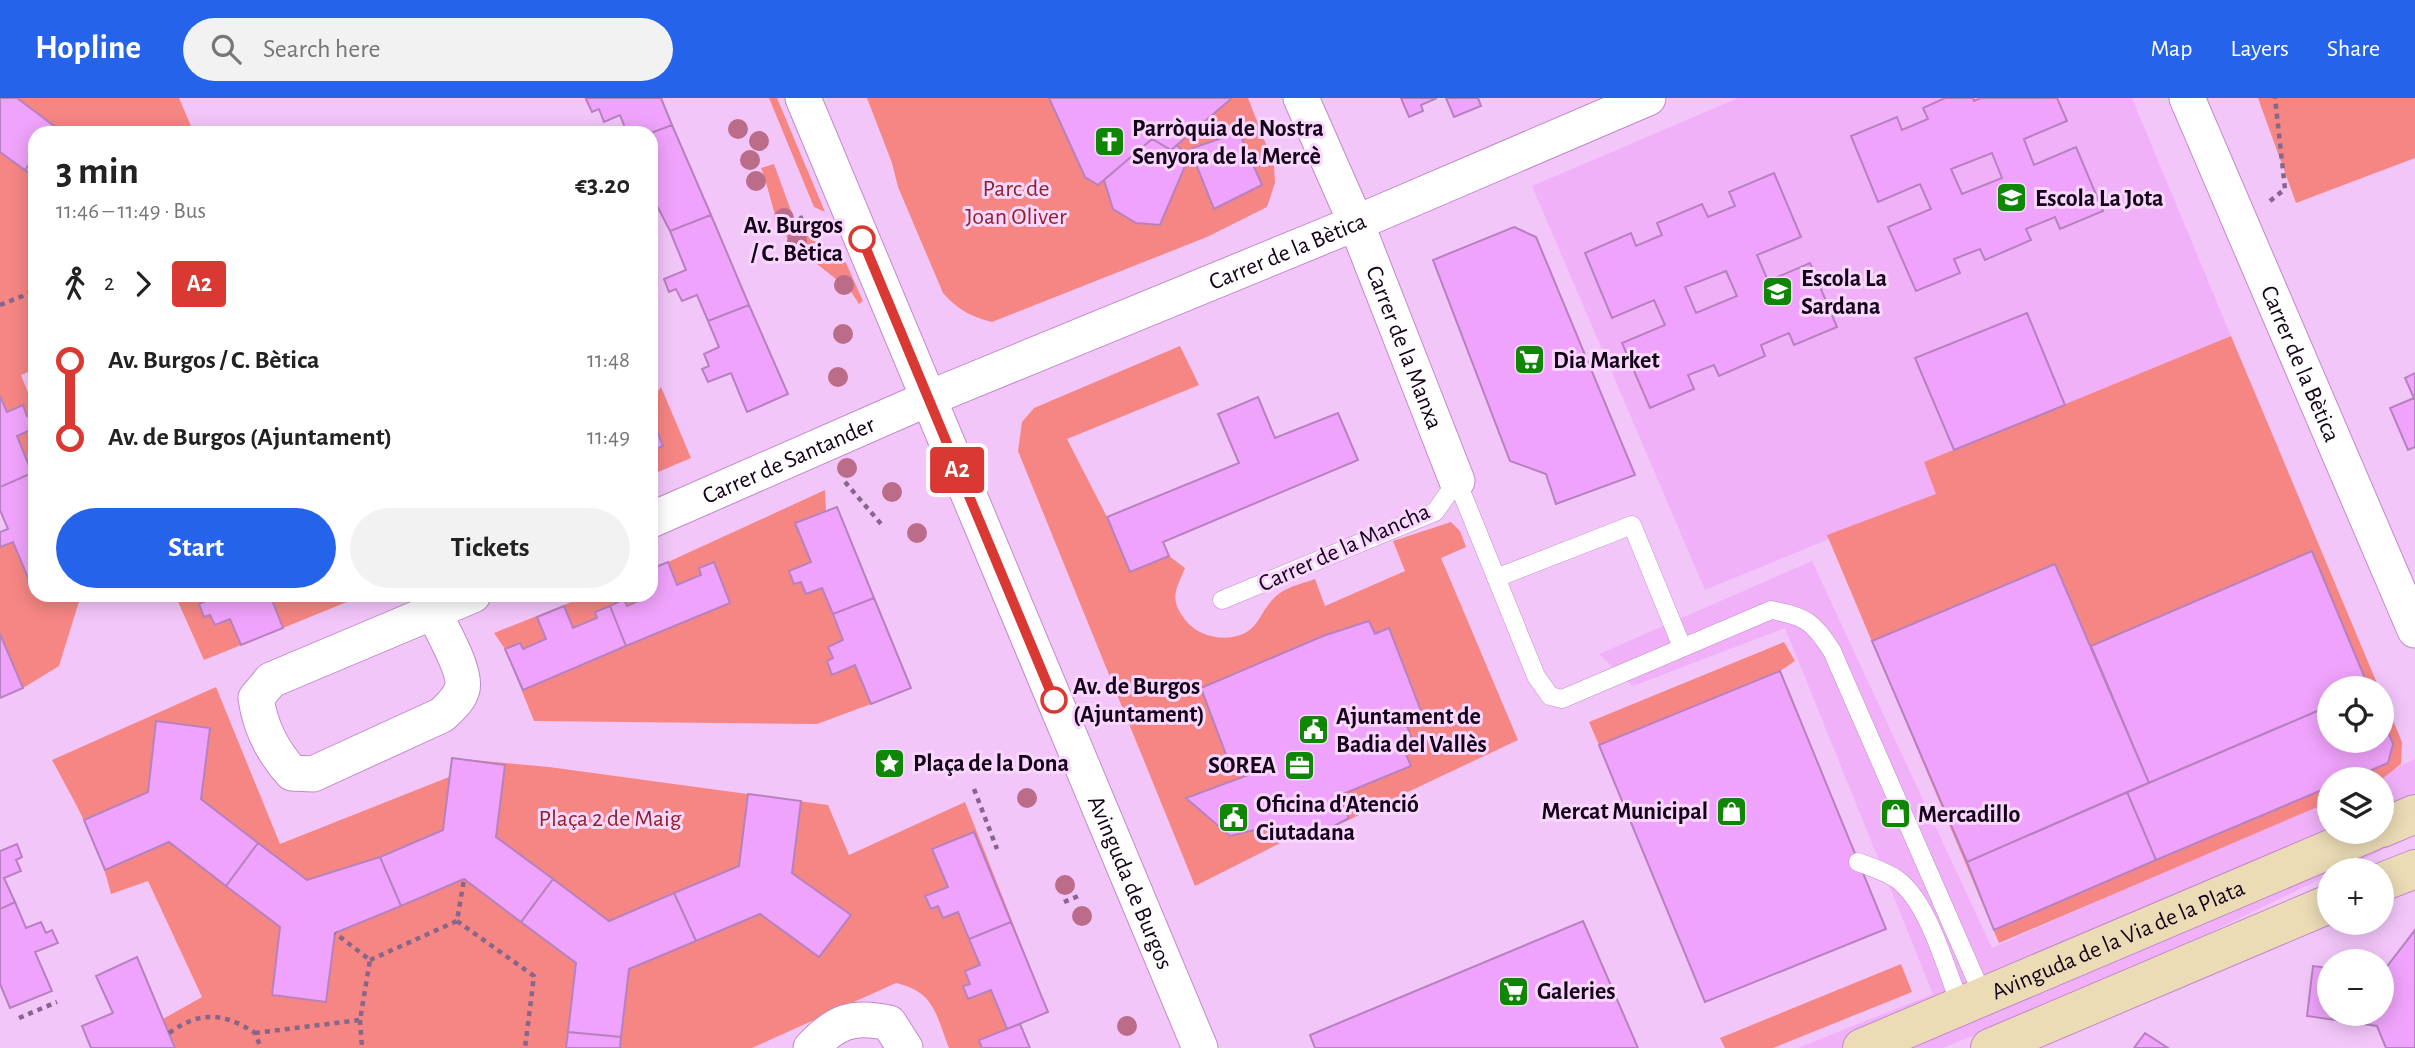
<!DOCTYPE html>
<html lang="en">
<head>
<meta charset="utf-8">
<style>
	body { margin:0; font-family:"Alegreya Sans",sans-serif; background:#f2f2f2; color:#222; height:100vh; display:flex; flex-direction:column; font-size:26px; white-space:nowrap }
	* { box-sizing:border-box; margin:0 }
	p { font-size:23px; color:#767676 }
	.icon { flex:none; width:38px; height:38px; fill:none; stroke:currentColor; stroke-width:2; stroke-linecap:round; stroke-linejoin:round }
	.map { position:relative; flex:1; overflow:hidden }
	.sheet { position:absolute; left:28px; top:28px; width:630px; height:476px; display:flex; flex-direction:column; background:#fff; border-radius:21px; box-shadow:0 4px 18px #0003 }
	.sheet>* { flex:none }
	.badge { padding:0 14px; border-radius:5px; font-size:24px; line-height:46px }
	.controls { position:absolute; left:2317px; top:578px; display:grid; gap:14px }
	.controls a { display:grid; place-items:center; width:77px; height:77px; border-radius:50%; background:#fff; box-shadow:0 4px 18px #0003; font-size:35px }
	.map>.badge { position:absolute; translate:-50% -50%; box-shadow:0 0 0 4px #fff }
	.legs { display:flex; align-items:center; gap:10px; height:77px; padding:0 28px; font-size:23px }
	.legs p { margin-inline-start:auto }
	.overview { display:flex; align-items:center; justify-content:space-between; height:119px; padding:0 28px }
	h1 { font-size:38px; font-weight:600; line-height:52px }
	.action { display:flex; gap:14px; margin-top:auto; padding:14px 28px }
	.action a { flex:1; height:80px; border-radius:42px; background:#2563eb; color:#fff; font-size:28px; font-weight:600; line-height:80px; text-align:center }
	.action a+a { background:#f2f2f2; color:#222 }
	ul { padding:0 28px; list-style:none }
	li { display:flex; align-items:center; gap:24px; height:77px; font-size:26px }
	li i { display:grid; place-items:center; width:10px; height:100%; margin:0 9px; background:currentColor }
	li i::after { content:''; width:18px; height:18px; margin:-9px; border:5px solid; border-radius:50%; background:#fff }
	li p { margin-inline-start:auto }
	li:first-child i { background:linear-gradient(#0000 50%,currentColor 0) }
	li:last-child i { background:linear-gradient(currentColor 50%,#0000 0) }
	header { display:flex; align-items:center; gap:42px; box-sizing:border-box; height:98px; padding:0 35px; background:#2563eb; color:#fff }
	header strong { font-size:33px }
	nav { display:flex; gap:38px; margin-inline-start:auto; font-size:24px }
	.search { width:490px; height:63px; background:#f2f2f2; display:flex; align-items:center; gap:18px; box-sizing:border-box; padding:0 24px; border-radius:38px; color:#767676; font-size:26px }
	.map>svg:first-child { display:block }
</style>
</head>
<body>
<header>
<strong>Hopline</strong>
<div class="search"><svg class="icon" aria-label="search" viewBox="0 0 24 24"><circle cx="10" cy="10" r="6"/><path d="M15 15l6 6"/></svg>Search here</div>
<nav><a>Map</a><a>Layers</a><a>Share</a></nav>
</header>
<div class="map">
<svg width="2415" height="950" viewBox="0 0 2415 950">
	<rect width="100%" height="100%" fill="#f3c6fa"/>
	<!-- built -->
	<path fill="#f0b1f9" d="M1738 0H2132L2231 238 1924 364 1939 396 1705 492 1532 88Z
		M1812 463 1992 850 2329 700V733H2382V681H2372L2415 661V736L2341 772H2329V777L2151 863 1943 950H1798L1933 896 1785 530 1633 588 1599 556Z"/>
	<!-- green -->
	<path fill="#f68684" d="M0 0H179L194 35H35V271L21 277 35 312V320L33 315 27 318 23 308 7 314 0 298Z
		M769 0H777L825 114 814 109Z
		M867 0H1248L1274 67 1275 85 1267 109 1207 139 992 224C971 219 957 211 943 195L898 89 892 65Z
		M2258 0H2415V60L2296 105Z
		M774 66 794 121 779 128C771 108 769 90 761 70Z
		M795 129 846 165 863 203 859 206 850 192 789 144 784 134Z
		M2231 238 2379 590H2329V642H2382V596L2402 644 2401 666 2382 681H2329V704L1999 845 1827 437 1936 396 1924 364Z
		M1180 248 1199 287 1067 341 1107 419 1131 474 1169 458 1185 470C1175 494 1169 501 1186 523 1202 543 1242 547 1257 524 1265 512 1268 504 1280 495 1290 488 1304 485 1315 481L1325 508 1405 473 1393 443 1451 424 1460 433 1466 449 1441 460 1518 642 1319 736 1302 734 1195 788 1018 353 1022 324 1034 310Z
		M661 289 691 360 651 377V302Z
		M35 330V381L17 338Z
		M825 392 826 413 795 426 811 464 789 474 794 486 801 484 822 490 843 542 828 549 833 560 827 564 832 576 855 567 871 606 817 626 534 623 505 551 494 535 589 497H651L668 464Z
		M13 444 29 482 35 480V497H81L59 568 23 590 0 536V449Z
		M175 497H364L204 562Z
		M1784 544 1795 563 1780 573 1599 647 1589 624Z
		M216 589 280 746 449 679 452 660 549 669 828 707 849 757 965 704 1048 914 1020 926 1030 950H949C936 917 935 894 896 885L752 950H145L163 921 202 899 148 783 111 796C100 748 76 706 52 662Z
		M1901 866 1912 894 1773 950H1725L1720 940Z"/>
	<!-- building -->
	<path fill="#f0a3fc" stroke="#b781bf" stroke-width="2" fill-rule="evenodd" d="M0 0H17L58 31 55 35H35V59L25 72 0 54Z
		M589 0H661L672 27 651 35H627L620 17 604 24 599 11 592 14 586 1Z
		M1049 0H1230L1231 1 1171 52 1152 41 1098 87 1085 79Z
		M1401 0H1437L1421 7 1423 13 1409 19Z
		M1446 0H1478L1481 8 1454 19Z
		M1945 0H1973L1974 3 1981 0H2057L2067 23 2024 41 2034 67 2076 49 2103 113 2060 131 2055 119 2026 131 2031 142 1985 162 1980 151 1954 161 1960 175 1916 193 1888 129 1931 111 1920 86 1878 104 1851 38 1897 19 1902 32 1928 21 1923 10ZM1992 55 2002 80 1962 96 1951 71Z
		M672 27 711 117 670 133 651 96V35Z
		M1239 34 1262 87 1214 111 1190 51Z
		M1152 41 1171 52 1177 47 1188 61 1160 127 1136 125 1113 111 1104 82Z
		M35 59V80L25 72Z
		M1774 75 1801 139 1757 157 1768 183 1810 165 1837 229 1794 247 1789 235 1761 247 1765 258 1719 278 1714 267 1688 277 1694 291 1650 310 1622 245 1665 227 1654 202 1612 220 1585 155 1631 135 1636 148 1662 137 1657 125 1702 106 1708 119 1735 108 1729 94ZM1726 173 1737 198 1696 215 1685 189Z
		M711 117 749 207 708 223 697 197 682 203 676 191 669 194 664 181 686 172 670 133Z
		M1514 129 1536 139 1635 377 1556 406 1546 376 1510 363 1433 162Z
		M749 207 788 296 747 314 731 275 708 284 702 271 709 268 704 256 719 249 708 223Z
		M2027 215 2065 307 1954 352 1915 260Z
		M2415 275V349L2408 352 2390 310 2414 300 2405 280Z
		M0 298 7 314 23 307 27 318 33 315 35 320V330L17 338 32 375 0 389Z
		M1258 299 1275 340 1338 315 1358 362 1163 444 1169 458 1130 474 1107 419 1239 365 1218 316Z
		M651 319 663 348 651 353Z
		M32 375 35 381V480L29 482 13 444 0 449V434L8 431 0 412V389Z
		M837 409 874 500 833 516 822 490 806 496 801 484 794 486 789 473 811 464 795 425Z
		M2312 453 2369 590H2329V608L2149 685 2091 548Z
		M668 464 677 487 701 477 699 470 714 464 730 505 626 548 610 508 624 501 627 508 650 498 651 471Z
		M2055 466 2149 685 1967 764 1872 543Z
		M270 497 283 530 241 547 230 521 215 527 210 517 204 519 199 506 220 497Z
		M874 500 911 590 871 606 855 567 832 577 827 563 833 560 828 549 843 542 833 516Z
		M564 508 573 530 597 520 595 514 610 508 626 548 523 592 505 551 520 545 523 551 546 541 537 519Z
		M1369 523 1375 536 1389 530 1421 613 1403 618 1414 646 1404 652 1411 668 1338 698 1349 720 1319 736 1267 729 1230 738 1186 700 1262 672 1258 658 1231 670 1201 590 1323 538Z
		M0 536 23 590 0 600Z
		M1780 573 1886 831 1705 904 1599 647Z
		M2329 608V642H2382V619L2393 646 2388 665 2350 681H2329V689L2156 762 2127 694Z
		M156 623 210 630 201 701 258 745 226 788 169 744 105 772 84 722 148 694Z
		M452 660 505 667 496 739 553 781 521 824 464 781 401 808 380 759 443 732Z
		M2127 694 2156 762 1994 832 1967 764Z
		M748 696 801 703 792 775 851 817 819 859 760 816 696 843 674 795 739 768Z
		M974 734 1011 824 969 841 958 814 943 820 938 808 931 811 925 798 948 789 932 751Z
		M258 745 307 782 380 759 401 808 335 835 326 904 272 897 280 829 226 788Z
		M17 746 22 759 16 762 21 773 4 780 15 804 0 811V753Z
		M553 781 609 823 674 795 696 843 629 871 621 939 568 934 576 865 521 824Z
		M15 804 26 830 41 824 46 835 52 832 58 845 35 854 52 893 10 910 0 886V811Z
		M1583 823 1638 950H1315L1310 937Z
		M1011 824 1048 914 1007 931 991 892 968 901 963 888 970 886 965 873 980 867 969 841Z
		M2415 832V950H2386L2377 928 2307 918 2313 868 2329 870V915H2382V875Z
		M137 859 175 950H91L82 928 113 915 96 878Z
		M1020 926 1030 950H982L979 942Z
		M568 934 621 939 620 950H566Z
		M2145 935 2168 950H2134Z"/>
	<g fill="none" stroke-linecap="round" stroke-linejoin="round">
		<defs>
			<path id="lane" d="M1457 383 1536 578 1550 598 1562 601 1771 512C1806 518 1813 524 1832 553L1983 898
				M1496 480 1632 427 1682 549
				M1222 502 1435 414 1457 383
				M1858 764C1871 769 1887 774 1898 782 1930 807 1945 870 1961 908"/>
			<g id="street">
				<path id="s1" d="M803 0 1200 950"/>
				<path id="s2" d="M1301 0 1356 125 1457 383"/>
				<path id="s3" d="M2187 0 2415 532"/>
				<path id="s4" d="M651 422 927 301 1356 125 1648 0"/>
				<path d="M433 513C441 530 467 574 462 591 459 602 450 609 442 617L313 676 292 675C272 653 260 629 256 600L271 582 473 497"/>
				<path d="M811 950C836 923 853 917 889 925L905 950"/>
			</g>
			<g id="secondary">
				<path d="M2382 730 2415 716"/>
				<path d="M2382 784 2415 771"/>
				<path id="s5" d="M1862 950 2373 733"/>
				<path d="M1990 950 2329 806"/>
			</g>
		</defs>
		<!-- lane casing -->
		<use href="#lane" stroke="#c08ac9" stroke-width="19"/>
		<!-- street casing -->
		<use href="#street" stroke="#c08ac9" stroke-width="37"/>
		<!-- secondary casing -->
		<use href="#secondary" stroke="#c08ac9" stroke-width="40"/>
		<!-- path -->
		<path stroke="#86668b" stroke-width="4.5" stroke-dasharray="5 5" stroke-linecap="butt" d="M198 33 199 35
			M2270 103 2285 91 2275 0
			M782 131 803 119
			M0 207 30 195
			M845 384 882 427
			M974 691 997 751
			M1064 804 1081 797
			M457 823 534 878 525 950
			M370 862 457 823 464 781
			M19 920 57 904
			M360 922 362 950
			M169 935C200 913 223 914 255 935L261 950
			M255 935 360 922 370 862 335 835"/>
		<!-- lane -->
		<use href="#lane" stroke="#fff" stroke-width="18"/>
		<!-- street -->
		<use href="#street" stroke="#fff" stroke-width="35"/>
		<!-- secondary -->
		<use href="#secondary" stroke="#ebdcb6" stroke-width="38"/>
	</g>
	<!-- trees -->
	<g fill="#bb6c88">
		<circle cx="738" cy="31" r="10"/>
		<circle cx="759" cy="43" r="10"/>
		<circle cx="750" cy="62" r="10"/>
		<circle cx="756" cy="83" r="10"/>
		<circle cx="784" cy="120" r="10"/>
		<circle cx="797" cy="143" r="10"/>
		<circle cx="844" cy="187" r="10"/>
		<circle cx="843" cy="236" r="10"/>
		<circle cx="838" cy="279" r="10"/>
		<circle cx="847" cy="370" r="10"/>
		<circle cx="892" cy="394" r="10"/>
		<circle cx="917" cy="435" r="10"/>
		<circle cx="1027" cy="700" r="10"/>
		<circle cx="1065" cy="787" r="10"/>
		<circle cx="1082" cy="818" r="10"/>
		<circle cx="1127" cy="928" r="10"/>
	</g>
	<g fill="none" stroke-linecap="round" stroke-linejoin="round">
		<defs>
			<path id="line-1" d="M862 141 1054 602"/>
		</defs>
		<!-- line-1 casing -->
		<use href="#line-1" stroke="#fff" stroke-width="16"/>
		<!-- line-1 -->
		<use href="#line-1" stroke="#da3832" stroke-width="10"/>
	</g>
	<!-- icons -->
	<defs>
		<symbol id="church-square" viewBox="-11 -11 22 22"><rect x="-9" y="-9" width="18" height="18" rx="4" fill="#0f8705" stroke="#fad7ff"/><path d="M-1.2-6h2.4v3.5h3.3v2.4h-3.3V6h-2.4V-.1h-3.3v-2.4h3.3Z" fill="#fff"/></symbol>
		<symbol id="school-square" viewBox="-11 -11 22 22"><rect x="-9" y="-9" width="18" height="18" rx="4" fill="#0f8705" stroke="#fad7ff"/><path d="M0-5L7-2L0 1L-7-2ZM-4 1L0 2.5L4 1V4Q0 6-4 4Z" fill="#fff"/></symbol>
		<symbol id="supermarket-square" viewBox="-11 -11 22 22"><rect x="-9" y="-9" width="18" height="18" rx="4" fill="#0f8705" stroke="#fad7ff"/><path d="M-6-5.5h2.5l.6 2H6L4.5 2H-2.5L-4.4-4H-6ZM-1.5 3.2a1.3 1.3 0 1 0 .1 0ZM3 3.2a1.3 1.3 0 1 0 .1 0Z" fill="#fff"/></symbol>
		<symbol id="civic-square" viewBox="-11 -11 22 22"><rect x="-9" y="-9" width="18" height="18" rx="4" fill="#0f8705" stroke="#fad7ff"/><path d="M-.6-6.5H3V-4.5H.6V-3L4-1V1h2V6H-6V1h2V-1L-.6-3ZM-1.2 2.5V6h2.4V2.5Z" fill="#fff"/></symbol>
		<symbol id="sight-square" viewBox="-11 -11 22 22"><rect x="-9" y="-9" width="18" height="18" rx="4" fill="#0f8705" stroke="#fad7ff"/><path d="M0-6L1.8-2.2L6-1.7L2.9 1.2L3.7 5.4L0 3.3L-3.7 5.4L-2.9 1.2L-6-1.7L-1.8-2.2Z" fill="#fff"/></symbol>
		<symbol id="office-square" viewBox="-11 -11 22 22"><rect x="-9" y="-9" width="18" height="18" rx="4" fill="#0f8705" stroke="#fad7ff"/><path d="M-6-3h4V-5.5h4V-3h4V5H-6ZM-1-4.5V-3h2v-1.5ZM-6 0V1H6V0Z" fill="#fff"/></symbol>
		<symbol id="shop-square" viewBox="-11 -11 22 22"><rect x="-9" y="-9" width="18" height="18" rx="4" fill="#0f8705" stroke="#fad7ff"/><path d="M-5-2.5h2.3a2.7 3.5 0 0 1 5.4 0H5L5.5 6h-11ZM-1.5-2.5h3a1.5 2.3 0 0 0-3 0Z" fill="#fff"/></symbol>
	</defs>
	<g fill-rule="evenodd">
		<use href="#church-square" x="1092" y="26" width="35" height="35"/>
		<use href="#school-square" x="1994" y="82" width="35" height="35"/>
		<use href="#school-square" x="1760" y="176" width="35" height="35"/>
		<use href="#supermarket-square" x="1512" y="244" width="35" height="35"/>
		<use href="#civic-square" x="1296" y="614" width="35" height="35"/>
		<use href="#sight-square" x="872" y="648" width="35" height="35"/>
		<use href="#office-square" x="1282" y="650" width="35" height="35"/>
		<use href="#shop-square" x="1714" y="696" width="35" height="35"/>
		<use href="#shop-square" x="1878" y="698" width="35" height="35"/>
		<use href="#civic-square" x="1216" y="702" width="35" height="35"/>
		<use href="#supermarket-square" x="1496" y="876" width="35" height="35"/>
	</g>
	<!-- markers -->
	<g fill="#fff" stroke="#da3832" stroke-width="3.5">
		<circle cx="862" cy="141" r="12"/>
		<circle cx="1054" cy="602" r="12"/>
	</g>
	<g text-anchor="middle" stroke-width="6" stroke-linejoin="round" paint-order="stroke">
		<!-- poi labels -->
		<g font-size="24" font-weight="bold" fill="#150319" stroke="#fad7ff" text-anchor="start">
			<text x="1132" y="38">Parròquia de Nostra<tspan x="1132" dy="28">Senyora de la Mercè</tspan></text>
			<text x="2035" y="108">Escola La Jota</text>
			<text x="1801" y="188">Escola La<tspan x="1801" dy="28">Sardana</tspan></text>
			<text x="1553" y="270">Dia Market</text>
			<text x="1336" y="626">Ajuntament de<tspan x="1336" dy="28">Badia del Vallès</tspan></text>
			<text x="913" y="673">Plaça de la Dona</text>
			<text x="1276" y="675" text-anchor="end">SOREA</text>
			<text x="1256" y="714">Oficina d'Atenció<tspan x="1256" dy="28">Ciutadana</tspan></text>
			<text x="1708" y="721" text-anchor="end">Mercat Municipal</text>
			<text x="1918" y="724">Mercadillo</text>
			<text x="1537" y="901">Galeries</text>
		</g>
		<!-- park labels -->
		<g font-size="24" fill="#8d232a" stroke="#fad7ff">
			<text x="1016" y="98">Parc de<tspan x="1016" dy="28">Joan Oliver</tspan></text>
			<text x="610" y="728">Plaça 2 de Maig</text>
		</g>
		<!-- stop labels -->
		<g font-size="24" font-weight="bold" fill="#150319" stroke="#fad7ff" text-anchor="end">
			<text x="843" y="135">Av. Burgos<tspan x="843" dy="28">/ C. Bètica</tspan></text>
			<text x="1073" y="596" text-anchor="start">Av. de Burgos<tspan x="1073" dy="28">(Ajuntament)</tspan></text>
		</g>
		<!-- street labels -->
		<g font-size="24" fill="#150319" stroke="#fad7ff">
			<text dy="8" stroke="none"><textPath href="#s4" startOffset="691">Carrer de la Bètica</textPath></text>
			<text dy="8" stroke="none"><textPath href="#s2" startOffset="270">Carrer de la Manxa</textPath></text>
			<text dy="8" stroke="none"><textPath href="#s3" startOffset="289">Carrer de la Bètica</textPath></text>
			<text dy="8" stroke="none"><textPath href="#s4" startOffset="150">Carrer de Santander</textPath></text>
			<text transform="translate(1344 449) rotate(-24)" y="8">Carrer de la Mancha</text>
			<text dy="8" stroke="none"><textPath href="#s1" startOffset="850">Avinguda de Burgos</textPath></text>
			<text dy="8" stroke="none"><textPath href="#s5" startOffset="278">Avinguda de la Via de la Plata</textPath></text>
		</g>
	</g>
</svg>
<div class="controls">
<a><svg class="icon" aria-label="locate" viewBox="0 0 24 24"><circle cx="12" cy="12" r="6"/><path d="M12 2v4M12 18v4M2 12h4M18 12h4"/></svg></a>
<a><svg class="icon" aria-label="layers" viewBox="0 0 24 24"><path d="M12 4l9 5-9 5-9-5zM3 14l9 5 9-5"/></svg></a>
<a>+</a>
<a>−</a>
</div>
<b class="badge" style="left:957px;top:372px;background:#da3832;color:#fff">A2</b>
<section class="sheet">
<div class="overview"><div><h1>3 min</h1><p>11:46 – 11:49 · Bus</p></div><b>€3.20</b></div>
<div class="legs"><svg class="icon" aria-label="walk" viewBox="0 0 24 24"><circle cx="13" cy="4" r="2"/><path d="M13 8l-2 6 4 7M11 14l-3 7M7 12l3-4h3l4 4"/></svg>2<svg class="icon" aria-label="forward" viewBox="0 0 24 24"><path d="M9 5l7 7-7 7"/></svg><b class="badge" style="background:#da3832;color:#fff">A2</b></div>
<ul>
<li><i style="color:#da3832"></i><b>Av. Burgos / C. Bètica</b><p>11:48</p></li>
<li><i style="color:#da3832"></i><b>Av. de Burgos (Ajuntament)</b><p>11:49</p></li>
</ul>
<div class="action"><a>Start</a><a>Tickets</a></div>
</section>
</div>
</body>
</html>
